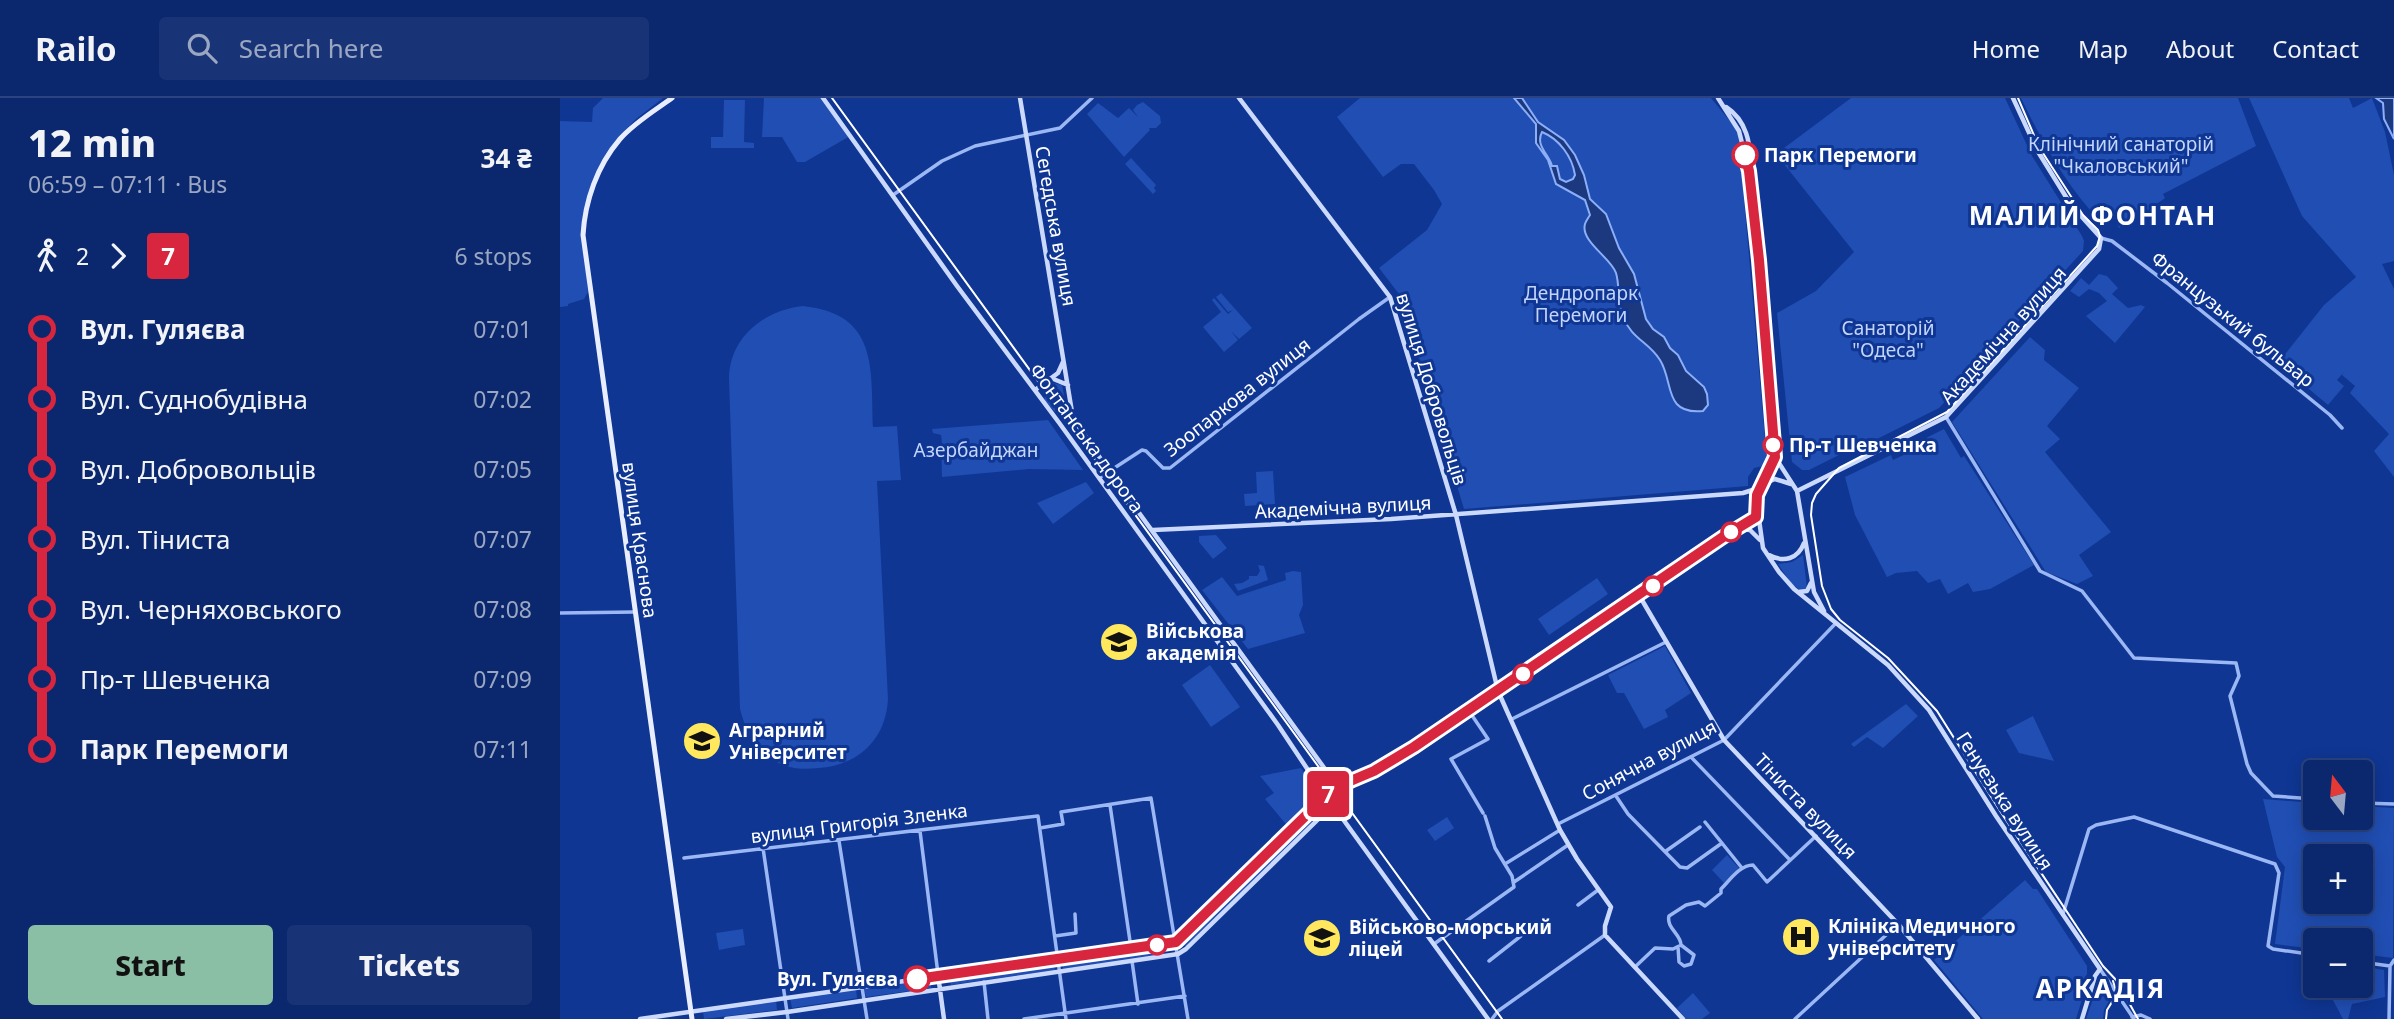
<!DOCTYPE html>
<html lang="en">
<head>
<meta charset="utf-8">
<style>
	body { margin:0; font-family:"Noto Sans",sans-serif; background:#193476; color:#f1f3f6; height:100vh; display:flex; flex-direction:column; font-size:26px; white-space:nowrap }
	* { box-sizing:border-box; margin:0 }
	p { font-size:23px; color:#9aa6c2 }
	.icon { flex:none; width:38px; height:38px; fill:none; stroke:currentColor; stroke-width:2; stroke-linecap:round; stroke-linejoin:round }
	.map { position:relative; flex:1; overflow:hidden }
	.details { display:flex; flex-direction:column; background:#0b286e; width:560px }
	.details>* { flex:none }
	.badge { padding:0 14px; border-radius:5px; font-size:24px; line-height:46px }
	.needle { width:46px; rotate:344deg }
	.fabs { position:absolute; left:1743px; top:662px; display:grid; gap:14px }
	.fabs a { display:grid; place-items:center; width:70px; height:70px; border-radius:7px; background:#0b286e; box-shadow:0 4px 18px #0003,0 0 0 2px #2b4481; font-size:35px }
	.map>.badge { position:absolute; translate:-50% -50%; box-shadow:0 0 0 4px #fff }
	.legs { display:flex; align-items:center; gap:10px; height:77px; padding:0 28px; font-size:23px }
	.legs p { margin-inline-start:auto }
	.headline { display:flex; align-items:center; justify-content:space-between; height:119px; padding:0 28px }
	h1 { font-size:38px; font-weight:800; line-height:52px }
	.button { display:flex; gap:14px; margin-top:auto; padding:14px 28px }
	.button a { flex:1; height:80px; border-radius:7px; background:#8abfa5; color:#111; font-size:28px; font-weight:800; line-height:80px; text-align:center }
	.button a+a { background:#193476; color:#f1f3f6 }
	ul { padding:0 28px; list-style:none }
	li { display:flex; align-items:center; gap:24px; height:70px; font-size:26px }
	li i { display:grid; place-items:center; width:10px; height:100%; margin:0 9px; background:currentColor }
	li i::after { content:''; width:18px; height:18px; margin:-9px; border:5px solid; border-radius:50%; background:#0b286e }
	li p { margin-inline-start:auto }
	li:first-child i { background:linear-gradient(#0000 50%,currentColor 0) }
	li:last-child i { background:linear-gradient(currentColor 50%,#0000 0) }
	header { display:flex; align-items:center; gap:42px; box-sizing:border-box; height:98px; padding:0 35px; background:#0b286e; border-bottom:2px solid #2b4481 }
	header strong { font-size:33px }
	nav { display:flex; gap:38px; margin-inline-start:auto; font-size:24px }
	.search { width:490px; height:63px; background:#193476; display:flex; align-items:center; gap:18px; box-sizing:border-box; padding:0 24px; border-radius:7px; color:#9aa6c2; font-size:26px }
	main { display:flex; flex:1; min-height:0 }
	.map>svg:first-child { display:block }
</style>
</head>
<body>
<header>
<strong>Railo</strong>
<div class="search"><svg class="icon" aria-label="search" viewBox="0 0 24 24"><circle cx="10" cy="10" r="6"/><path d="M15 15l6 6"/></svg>Search here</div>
<nav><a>Home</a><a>Map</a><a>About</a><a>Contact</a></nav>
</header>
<main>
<section class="details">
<div class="headline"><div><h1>12 min</h1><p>06:59 – 07:11 · Bus</p></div><b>34 ₴</b></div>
<div class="legs"><svg class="icon" aria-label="walk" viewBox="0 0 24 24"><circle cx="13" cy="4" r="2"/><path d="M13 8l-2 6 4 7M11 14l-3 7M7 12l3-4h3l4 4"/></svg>2<svg class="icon" aria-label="forward" viewBox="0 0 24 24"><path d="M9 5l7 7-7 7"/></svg><b class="badge" style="background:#d7263d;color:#fff">7</b><p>6 stops</p></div>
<ul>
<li><i style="color:#d7263d"></i><b>Вул. Гуляєва</b><p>07:01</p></li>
<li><i style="color:#d7263d"></i><span>Вул. Суднобудівна</span><p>07:02</p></li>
<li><i style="color:#d7263d"></i><span>Вул. Добровольців</span><p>07:05</p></li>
<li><i style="color:#d7263d"></i><span>Вул. Тіниста</span><p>07:07</p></li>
<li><i style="color:#d7263d"></i><span>Вул. Черняховського</span><p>07:08</p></li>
<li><i style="color:#d7263d"></i><span>Пр-т Шевченка</span><p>07:09</p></li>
<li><i style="color:#d7263d"></i><b>Парк Перемоги</b><p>07:11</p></li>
</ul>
<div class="button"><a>Start</a><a>Tickets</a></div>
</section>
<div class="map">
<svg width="1834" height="921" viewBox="0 0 1834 921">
	<rect width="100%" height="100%" fill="#0f3693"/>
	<!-- green -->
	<path fill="#204eb3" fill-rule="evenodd" d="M43 0H103L76 21 55 43 46 56 22 131 28 194 24 201 8 206V208L0 209V23L32 24 33 10Z
		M204 0H263L290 38 245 64H237L222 39H202Z
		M800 0H1151L1178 33 1207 363 1203 368 1194 370 1188 379V388L904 411 841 202 838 200 839 196 819 170 867 132 882 106 874 92 854 66H841L823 79 777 19Z
		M1291 0H1445L1472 58 1522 138 1524 143 1523 153 1379 310 1315 342 1313 340 1249 372H1242L1232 364 1217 215 1256 193 1294 154 1216 56Z
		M1461 0H1678L1696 48 1603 96 1605 100 1573 123 1559 130 1555 121 1548 120 1541 124C1507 89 1482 44 1461 0Z
		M1689 0H1789L1793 10 1812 0 1825 34 1834 77V163L1822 166 1834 191V379L1814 353 1829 336 1790 295 1795 288 1782 277 1785 273 1777 282 1784 288 1768 307 1718 265 1764 207 1796 179 1742 118Z
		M164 2H185L184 44 194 45V50H151V39H163Z
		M583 4 600 18 601 25 596 30H589L590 32 564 59 527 16 538 5 558 20 569 10 578 19 573 12 577 7Z
		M571 60 596 87 594 90 596 93 593 96 565 66Z
		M1539 176 1547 178 1558 190 1552 196 1568 210 1581 207 1585 209 1555 245 1526 218 1547 203 1539 195 1529 191 1519 199 1510 193 1521 180 1529 187Z
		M661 195 692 230 679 241 671 233 678 242 664 254 643 229 661 214 652 202 654 200 668 216 673 212 668 214 656 199Z
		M243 208C318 216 311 269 313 329L337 328 341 382 317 383 328 601C326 641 299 667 259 670 242 672 226 671 212 661 194 649 185 631 180 611L169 281C169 240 204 212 243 208Z
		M1470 239 1485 252 1484 262 1519 290 1487 328 1500 341 1485 354 1551 434 1519 457 1533 478 1517 486 1486 474 1392 324Z
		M493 285 502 287C504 298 509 312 500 319L485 303 484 293Z
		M488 322 523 372 469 371 382 379C381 367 383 347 381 337L373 335 372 331Z
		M1384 331 1401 360 1404 358 1474 467 1430 491 1413 494 1408 485 1388 496 1380 481 1368 485 1357 473 1336 475 1327 479 1295 417 1285 379 1331 357 1333 362 1354 352 1352 347Z
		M713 373 715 406 685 408 684 396 697 395 696 374Z
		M526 384 534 395 493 426 477 405Z
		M656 437 667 450 653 461 639 444V438Z
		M1243 457 1247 490 1241 493 1230 484 1218 466 1232 464Z
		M698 467 704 468 708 482 678 493 674 486 682 485 689 481V478H697L700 473Z
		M733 473 741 474 743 507 739 517 745 535 688 551 642 492 662 479 677 498 726 482 725 475Z
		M1037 480 1048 496 989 537 978 521Z
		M1105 548 1131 595 1105 612 1108 619 1084 631 1064 595H1057L1048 577Z
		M650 567 680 609 651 629 622 587Z
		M1346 606 1358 618 1323 650 1307 639 1294 649 1291 646Z
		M1473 618 1494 663 1459 655 1446 632Z
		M741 670 757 692 754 706 729 730 705 701 714 695 700 678Z
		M1703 701 1755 705V719H1801V708L1834 710 1833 860 1801 856V842H1755V851L1715 846 1725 769 1717 759ZM1755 758H1801V803H1755Z
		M756 710 761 715 626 850 622 844Z
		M887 719 894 730 875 743 867 732Z
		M1167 757 1179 770 1164 785 1152 772Z
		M1465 782 1473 791H1477L1527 868V876L1524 881 1527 885 1516 921H1423L1374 862Z
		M183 831 185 847 159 852 156 835Z
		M602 847 603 857 503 871 502 861Z
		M493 863 495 872 391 887 389 878Z
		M1801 868 1824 872 1825 899 1792 906 1788 921H1783L1765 887H1801Z
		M370 880 371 890 306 899 304 890Z
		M1539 884 1550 901 1544 912 1543 921H1526Z
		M296 891 297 900 232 910 230 900Z
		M1133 895 1150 915 1142 921H1126L1117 910Z
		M216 902 217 912 144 921 143 913Z"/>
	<!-- water -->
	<path fill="#1c3980" stroke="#8caff8" stroke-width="2" fill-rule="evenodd" d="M954 0H962L978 24 1004 42 1015 57 1024 77 1030 101 1046 116 1059 150 1074 176 1086 221 1093 231 1104 239 1110 250 1118 257 1126 273 1144 289 1147 296 1148 307 1143 313C1103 317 1114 284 1100 262 1088 243 1072 242 1062 217 1057 203 1060 188 1056 175 1051 160 1020 143 1025 126 1026 123 1028 120 1030 117L1025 102 996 86 988 62 976 45V26ZM982 34C999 41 1012 58 1015 77L1013 81 1006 84 1000 81 997 68H992C989 56 975 48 982 34Z
		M1816 0H1834V41L1824 21 1823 5Z"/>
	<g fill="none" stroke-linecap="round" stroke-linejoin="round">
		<!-- street -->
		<path stroke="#9bb7f4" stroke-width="3.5" d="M333 97 382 63 415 48 500 30 532 0
			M1541 140 1552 143 1607 185 1770 317 1782 330
			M1386 319 1480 473 1522 493 1574 560 1676 565 1679 578 1670 598 1687 666 1691 675 1713 698 1755 701
			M539 380 582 352 586 353 603 370H610L799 221 830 199
			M0 515 75 514
			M909 613 928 641 891 661 923 715
			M952 621 1106 544
			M1131 659 1230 762
			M1056 698 1068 716 1120 769 1127 770 1162 745
			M1801 705 1834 706
			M550 707 571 850
			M1145 724 1182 770
			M998 726 1164 642 1276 525
			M480 730 503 726 501 714 591 700 628 921
			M360 733 378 876
			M279 743 307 921
			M203 750 228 921
			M1106 753 1140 729
			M124 760 478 718 506 921
			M945 766 1000 732
			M954 784 1008 747
			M1018 807 1038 792
			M1503 816 1529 731 1536 727 1574 719 1715 766 1719 775 1708 848 1713 851 1755 857
			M495 838 516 835 515 816
			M874 846 954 789 952 778 935 750 925 718
			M1118 849 1119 864 1124 868 1131 866 1134 857 1121 847
			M572 863 578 906
			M929 863 975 827
			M1801 864 1830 868
			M1076 868 1095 850 1113 851 1121 847C1121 836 1106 830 1109 818L1126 807 1139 804 1145 808 1161 795V791C1170 782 1180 767 1193 767L1207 784 1256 738
			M1540 871 1574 921
			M424 884 428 921
			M1572 919 1581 917 1590 921
			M464 921 625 898
			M932 921 938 913 1045 837
			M1235 921 1338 826
			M1829 921 1830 868 1834 862"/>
		<!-- secondary -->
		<path stroke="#cbd9fd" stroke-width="4.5" d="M263 0 397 188 500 326 718 627 756 684 928 921
			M460 0 512 314 519 329 553 379 778 689 783 699 785 721
			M679 0 830 199 896 417 938 593 1000 732 1017 761 1051 809 1045 828V837L1123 921
			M1158 0 1179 33 1189 73 1199 162 1215 359 1237 393 1254 494 1264 513
			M1166 9C1186 22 1192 46 1189 69
			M1196 153 1194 157 1198 178
			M491 280 508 287
			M475 292 498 275 503 264
			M1215 359 1196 400 1203 450 1219 474 1234 491 1328 567 1369 612 1436 718 1540 871 1535 878 1522 921
			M1203 386 1215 381 1231 386
			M1237 393 1386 319 1539 151 1541 140 1511 107 1477 52 1453 0
			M1178 431 1190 432 1200 442
			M593 432 831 421 1183 395 1199 390
			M1209 457C1224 465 1238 461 1244 445
			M1238 494 1247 493 1251 485
			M1079 497 1164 642 1338 826 1418 921
			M378 877 384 921
			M80 921 616 844 766 698 781 687 813 673
			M166 921 227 914 618 856 626 851 791 689 938 593 1197 417"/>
		<!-- primary -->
		<path stroke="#e8eeff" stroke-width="5" d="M112 0C94 13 74 25 60 41 37 68 25 103 23 137L132 921"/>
		<!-- tram -->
		<path stroke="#fff" stroke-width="2" d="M272 0 942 921
			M1458 0 1479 49 1523 117 1538 132 1540 138 1537 148 1387 314 1279 370 1256 396 1252 405 1251 417 1262 488 1271 511 1280 522 1328 560 1377 613 1442 716 1543 868 1557 883 1578 921
			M1546 921 1547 912 1557 896 1553 883"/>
	</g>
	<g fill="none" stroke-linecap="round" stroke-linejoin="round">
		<defs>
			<path id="line-1" d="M357 881 616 844 766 698 781 687 814 673 854 649 1163 439 1196 419 1197 397 1215 359 1199 162 1189 73 1185 57"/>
		</defs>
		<!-- line-1 casing -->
		<use href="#line-1" stroke="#fff" stroke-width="16"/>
		<!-- line-1 -->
		<use href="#line-1" stroke="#d7263d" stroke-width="10"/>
	</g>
	<!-- icons -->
	<defs>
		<symbol id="university-disc" viewBox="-11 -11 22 22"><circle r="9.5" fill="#ffe85e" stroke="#0f3693"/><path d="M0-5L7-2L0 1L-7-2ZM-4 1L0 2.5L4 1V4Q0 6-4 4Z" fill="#111"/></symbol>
		<symbol id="hospital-disc" viewBox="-11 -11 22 22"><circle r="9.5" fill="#ffe85e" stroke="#0f3693"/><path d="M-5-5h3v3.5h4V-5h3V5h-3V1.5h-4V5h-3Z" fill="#111"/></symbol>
	</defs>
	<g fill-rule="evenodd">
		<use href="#university-disc" x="537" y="522" width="44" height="44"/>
		<use href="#university-disc" x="120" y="621" width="44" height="44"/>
		<use href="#hospital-disc" x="1219" y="817" width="44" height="44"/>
		<use href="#university-disc" x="740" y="818" width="44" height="44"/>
	</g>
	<!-- markers -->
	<g fill="#fff" stroke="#d7263d" stroke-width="3.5">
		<circle cx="1185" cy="57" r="12"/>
		<circle cx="1213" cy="347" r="9"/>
		<circle cx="1171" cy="434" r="9"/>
		<circle cx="1093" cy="488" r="9"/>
		<circle cx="963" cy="576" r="9"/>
		<circle cx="597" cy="847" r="9"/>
		<circle cx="357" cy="881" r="12"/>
	</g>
	<g text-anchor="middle" stroke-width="6" stroke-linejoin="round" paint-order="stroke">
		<!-- park labels -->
		<g font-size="19" fill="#c3d5fe" stroke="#0f3693">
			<text x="1561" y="53">Клінічний санаторій<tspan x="1561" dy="22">"Чкаловський"</tspan></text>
			<text x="1021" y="202">Дендропарк<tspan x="1021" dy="22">Перемоги</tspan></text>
			<text x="1328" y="237">Санаторій<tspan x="1328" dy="22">"Одеса"</tspan></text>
			<text x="416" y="359">Азербайджан</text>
		</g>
		<!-- stop labels -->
		<g font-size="19" font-weight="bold" fill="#fff" stroke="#0f3693" text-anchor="start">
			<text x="1204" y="64">Парк Перемоги</text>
			<text x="1229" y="354">Пр-т Шевченка</text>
			<text x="338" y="888" text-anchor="end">Вул. Гуляєва</text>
		</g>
		<!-- street labels -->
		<g font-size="19" fill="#fff" stroke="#0f3693">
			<text transform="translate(496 128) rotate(80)" y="7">Сегедська вулиця</text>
			<text transform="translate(1673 221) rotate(39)" y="7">Французький бульвар</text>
			<text transform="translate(1443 237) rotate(-48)" y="7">Академічна вулиця</text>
			<text transform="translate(872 291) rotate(73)" y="7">вулиця Добровольців</text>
			<text transform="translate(677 299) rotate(-38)" y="7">Зоопаркова вулиця</text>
			<text transform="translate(527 340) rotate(54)" y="7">Фонтанська дорога</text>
			<text transform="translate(783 409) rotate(-3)" y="7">Академічна вулиця</text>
			<text transform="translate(80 442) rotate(82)" y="7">вулиця Краснова</text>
			<text transform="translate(1089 662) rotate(-28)" y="7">Сонячна вулиця</text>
			<text transform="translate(1445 703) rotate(57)" y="7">Генуезька вулиця</text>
			<text transform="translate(1246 708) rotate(46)" y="7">Тіниста вулиця</text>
			<text transform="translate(299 725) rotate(-7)" y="7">вулиця Григорія Зленка</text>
		</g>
		<!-- poi labels -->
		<g font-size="19" font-weight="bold" fill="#fff" stroke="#0f3693" text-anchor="start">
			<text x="586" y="540">Військова<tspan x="586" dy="22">академія</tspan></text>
			<text x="169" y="639">Аграрний<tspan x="169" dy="22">Університет</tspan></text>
			<text x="1268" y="835">Клініка Медичного<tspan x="1268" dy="22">університету</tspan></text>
			<text x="789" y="836">Військово-морський<tspan x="789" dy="22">ліцей</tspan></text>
		</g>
		<!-- district labels -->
		<g font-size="26" font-weight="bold" letter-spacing="2" fill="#fff" stroke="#0f3693">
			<text x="1533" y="127">МАЛИЙ ФОНТАН</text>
			<text x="1541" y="900">АРКАДІЯ</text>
		</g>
	</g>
</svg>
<div class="fabs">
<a><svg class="needle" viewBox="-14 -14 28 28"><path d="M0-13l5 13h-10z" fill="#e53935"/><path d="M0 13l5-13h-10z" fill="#9aa6c2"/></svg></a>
<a>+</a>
<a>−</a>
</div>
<b class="badge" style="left:768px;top:696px;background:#d7263d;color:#fff">7</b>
</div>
</main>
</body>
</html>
